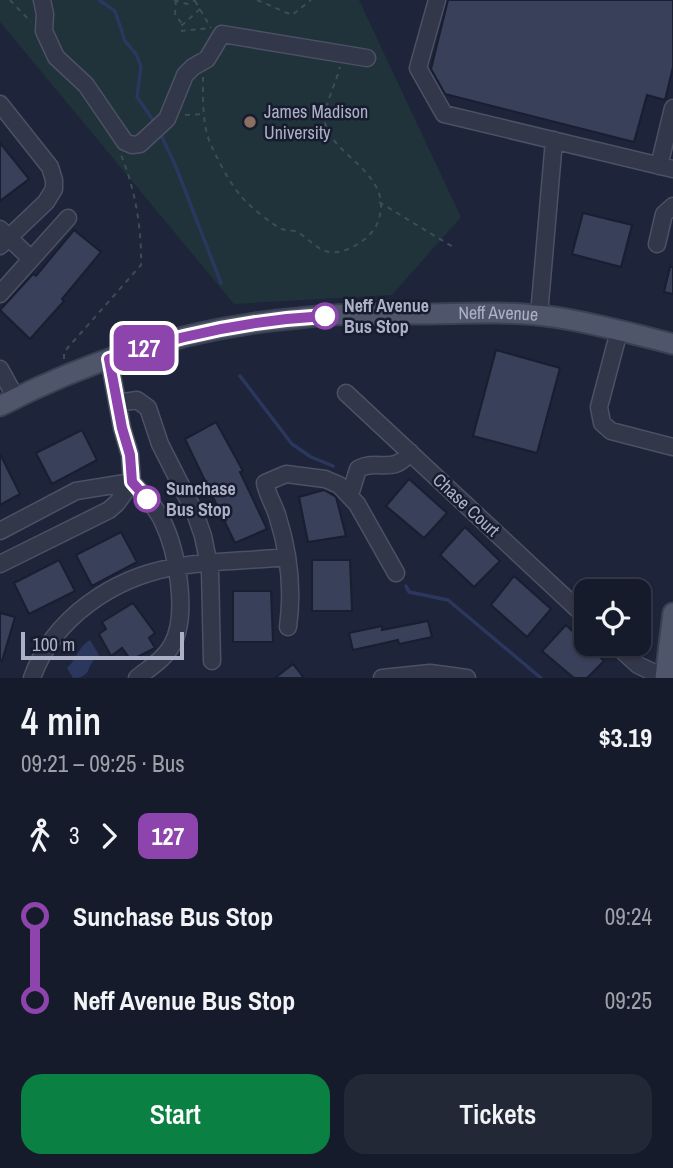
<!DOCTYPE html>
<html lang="en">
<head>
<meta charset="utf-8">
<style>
	body { margin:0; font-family:"Archivo Narrow",sans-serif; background:#232837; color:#f1f3f6; height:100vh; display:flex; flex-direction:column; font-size:26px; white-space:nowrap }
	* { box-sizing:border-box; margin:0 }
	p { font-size:23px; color:#9ea1a9 }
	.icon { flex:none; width:38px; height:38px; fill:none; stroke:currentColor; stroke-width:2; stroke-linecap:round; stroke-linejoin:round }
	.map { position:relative; height:678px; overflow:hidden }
	.panel { display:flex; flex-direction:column; background:#161b2b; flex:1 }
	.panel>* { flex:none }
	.badge { padding:0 14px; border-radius:10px; font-size:24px; line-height:46px }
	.buttons { position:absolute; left:574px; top:579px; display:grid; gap:14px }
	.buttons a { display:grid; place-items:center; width:77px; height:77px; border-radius:14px; background:#161b2b; box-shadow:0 2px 5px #0004,0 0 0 2px #353947; font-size:35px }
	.scale { position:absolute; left:21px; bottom:18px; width:163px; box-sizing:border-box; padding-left:7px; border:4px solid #acb1c7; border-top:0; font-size:19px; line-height:24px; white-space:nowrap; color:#acb1c7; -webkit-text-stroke:5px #171c2e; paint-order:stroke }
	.map>.badge { position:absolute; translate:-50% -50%; box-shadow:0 0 0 4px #fff }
	.legs { display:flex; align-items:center; gap:10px; height:77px; padding:0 21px; font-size:23px }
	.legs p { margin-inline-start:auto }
	.overview { display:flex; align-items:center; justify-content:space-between; height:119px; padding:0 21px }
	h1 { font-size:38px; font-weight:600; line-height:52px }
	.cta { display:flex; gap:14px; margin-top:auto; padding:14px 21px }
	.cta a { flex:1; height:80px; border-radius:21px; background:#0b8043; color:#fff; font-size:28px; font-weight:600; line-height:80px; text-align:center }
	.cta a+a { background:#232837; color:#f1f3f6 }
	ul { padding:0 21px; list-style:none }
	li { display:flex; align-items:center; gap:24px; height:84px; font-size:26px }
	li i { display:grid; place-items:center; width:10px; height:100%; margin:0 9px; background:currentColor }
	li i::after { content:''; width:18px; height:18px; margin:-9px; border:5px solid; border-radius:50%; background:#161b2b }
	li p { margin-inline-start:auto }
	li:first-child i { background:linear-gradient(#0000 50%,currentColor 0) }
	li:last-child i { background:linear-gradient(currentColor 50%,#0000 0) }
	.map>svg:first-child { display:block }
</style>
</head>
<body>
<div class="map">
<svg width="673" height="678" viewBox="0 0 673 678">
	<rect width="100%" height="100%" fill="#1e2439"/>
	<!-- green -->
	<path fill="#20323a" d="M0 0H359L461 217 392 295 234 304 0 22Z"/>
	<!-- water -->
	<path fill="#2c375e" d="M90 640 99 655C85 665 93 678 73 678L67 668C77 659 78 647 90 640Z"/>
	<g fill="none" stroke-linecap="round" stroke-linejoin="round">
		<!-- stream -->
		<path stroke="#2c375e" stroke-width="3.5" d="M99 0 115 11 125 41 136 54 141 66 137 97 155 123
			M160 133 176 167 221 283
			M240 376 292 444 311 457 333 466
			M406 586 409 592 448 600 541 678"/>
	</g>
	<!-- building -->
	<path fill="#39415a" stroke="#191e30" stroke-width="2" d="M448 0H673V67L665 100 647 95 634 142 445 94 431 69Z
		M0 143 29 179 0 201Z
		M583 213 632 225 621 267 572 254Z
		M74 230 101 252 62 299 64 301 30 339 0 310 33 274 36 276Z
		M670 267H673V294L664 292Z
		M496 350 560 368 537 453 473 436Z
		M216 422 243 471 240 472 267 529 235 543 185 439Z
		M82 430 97 460 52 484 36 453Z
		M0 454 20 494 0 505Z
		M409 479 447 513 424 538 386 506Z
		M324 490 336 497 346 536 308 542 299 497Z
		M465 527 500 561 474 587 440 555Z
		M121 532 137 562 92 586 76 555Z
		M59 560 75 591 29 614 14 583Z
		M312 560H350L352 611H312Z
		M514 576 551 609 527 637 491 605Z
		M233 591H271L273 642H233Z
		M133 603 155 633 149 638 155 648 131 660 122 648 111 656 99 634 106 629 102 622Z
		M0 613 15 617 2 661 0 660Z
		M428 621 432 637 399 644 398 640 353 650 349 633 382 626V630Z
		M566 625 604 661 587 678H574L542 651Z
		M293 664 304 678H275Z"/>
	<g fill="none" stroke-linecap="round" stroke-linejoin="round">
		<defs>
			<path id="minor" d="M42 0 45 14 44 31 56 57 86 85 114 126 125 142 132 145 140 144 167 119 185 75 193 67 207 59 222 34 367 58
				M437 0 418 68 444 114 673 169
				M0 104 50 167 54 180V189L46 202 0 246
				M659 166 673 108
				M0 229 31 259
				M657 244 664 214 673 206
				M0 294 68 218
				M539 315 554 140
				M619 331 599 407 602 423 611 431 673 447
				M109 359 122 428 130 455 132 482
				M0 369 16 398
				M346 393 586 617
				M118 403 137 400 148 408 160 444 195 513 203 536 210 570 212 661
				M132 482C142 494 155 505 162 520 177 550 189 615 172 645 164 660 149 668 137 678
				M350 495 358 469C378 458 393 476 410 452
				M0 531 76 491 132 482
				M0 564 109 510 117 503 132 482
				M288 627C293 591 289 553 278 518 275 506 267 495 265 483L286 474 325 479 339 485 357 504 396 573
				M615 644 638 665 665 678
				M32 678C53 618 113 578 174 567 211 560 250 561 287 557
				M382 678 430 673 467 678"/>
			<g id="major">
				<path id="s1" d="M0 406C93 358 195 327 299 318 341 313 384 314 426 314 469 313 512 311 554 317 594 323 634 334 673 344"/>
				<path d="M665 678 673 613"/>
			</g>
		</defs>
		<!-- minor casing -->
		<use href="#minor" stroke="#4c5165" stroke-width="19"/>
		<!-- major casing -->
		<use href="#major" stroke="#3b4053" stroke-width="23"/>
		<!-- path -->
		<path stroke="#3b4e55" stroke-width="2" stroke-dasharray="5 5" stroke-linecap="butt" d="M10 0 31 22
			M174 0 187 4 196 0
			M176 0 175 14 182 24
			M257 0 292 15 311 0
			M195 1 211 28
			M200 9 180 27 182 31 210 28
			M203 77C203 98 202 126 211 145 219 162 229 182 241 196 247 204 272 225 282 229 287 231 293 230 297 232 307 237 317 250 329 252 345 255 371 239 377 224 398 174 330 156 325 122 323 108 336 83 340 67
			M185 115 203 114
			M379 202 453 247
			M64 359V352L141 265C142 230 135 188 121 155"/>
		<!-- minor -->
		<use href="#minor" stroke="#32374a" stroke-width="16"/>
		<!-- major -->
		<use href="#major" stroke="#4f556a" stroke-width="19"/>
	</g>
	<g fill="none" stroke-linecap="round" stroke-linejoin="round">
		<defs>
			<path id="line-1" d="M147 499 132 482 130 455 122 428 109 359C179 335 251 320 325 316"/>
		</defs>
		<!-- line-1 casing -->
		<use href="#line-1" stroke="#fff" stroke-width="16"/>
		<!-- line-1 -->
		<use href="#line-1" stroke="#8e44ad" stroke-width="10"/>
	</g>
	<!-- markers -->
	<circle fill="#8d6e63" stroke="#171c2e" stroke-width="2.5" cx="250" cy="122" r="7"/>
	<g fill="#fff" stroke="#8e44ad" stroke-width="3.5">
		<circle cx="325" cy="316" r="12"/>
		<circle cx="147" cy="499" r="12"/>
	</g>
	<g text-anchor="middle" stroke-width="5" stroke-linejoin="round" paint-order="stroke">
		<!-- poi labels -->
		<g font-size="18" fill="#acb1c7" stroke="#171c2e" text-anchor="start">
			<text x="264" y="118">James Madison<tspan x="264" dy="21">University</tspan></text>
		</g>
		<!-- stop labels -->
		<g font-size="18" font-weight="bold" fill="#acb1c7" stroke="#171c2e" text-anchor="start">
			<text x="344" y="312">Neff Avenue<tspan x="344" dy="21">Bus Stop</tspan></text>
			<text x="166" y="495">Sunchase<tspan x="166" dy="21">Bus Stop</tspan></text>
		</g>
		<!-- street labels -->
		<g font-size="18" fill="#acb1c7" stroke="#171c2e">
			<text dy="6" stroke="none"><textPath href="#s1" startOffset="513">Neff Avenue</textPath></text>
			<text transform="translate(466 505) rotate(43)" y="6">Chase Court</text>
		</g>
	</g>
</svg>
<div class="buttons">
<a><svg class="icon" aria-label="locate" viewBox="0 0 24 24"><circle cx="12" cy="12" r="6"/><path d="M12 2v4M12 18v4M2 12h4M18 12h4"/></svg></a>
</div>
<div class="scale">100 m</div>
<b class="badge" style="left:144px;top:348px;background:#8e44ad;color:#fff">127</b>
</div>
<section class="panel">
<div class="overview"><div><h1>4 min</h1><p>09:21 – 09:25 · Bus</p></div><b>$3.19</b></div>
<div class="legs"><svg class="icon" aria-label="walk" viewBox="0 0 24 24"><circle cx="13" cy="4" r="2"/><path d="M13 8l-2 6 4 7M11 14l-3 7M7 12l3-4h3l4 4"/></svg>3<svg class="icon" aria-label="forward" viewBox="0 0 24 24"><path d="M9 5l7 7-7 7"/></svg><b class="badge" style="background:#8e44ad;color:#fff">127</b></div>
<ul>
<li><i style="color:#8e44ad"></i><b>Sunchase Bus Stop</b><p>09:24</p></li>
<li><i style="color:#8e44ad"></i><b>Neff Avenue Bus Stop</b><p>09:25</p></li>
</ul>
<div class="cta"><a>Start</a><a>Tickets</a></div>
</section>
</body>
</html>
